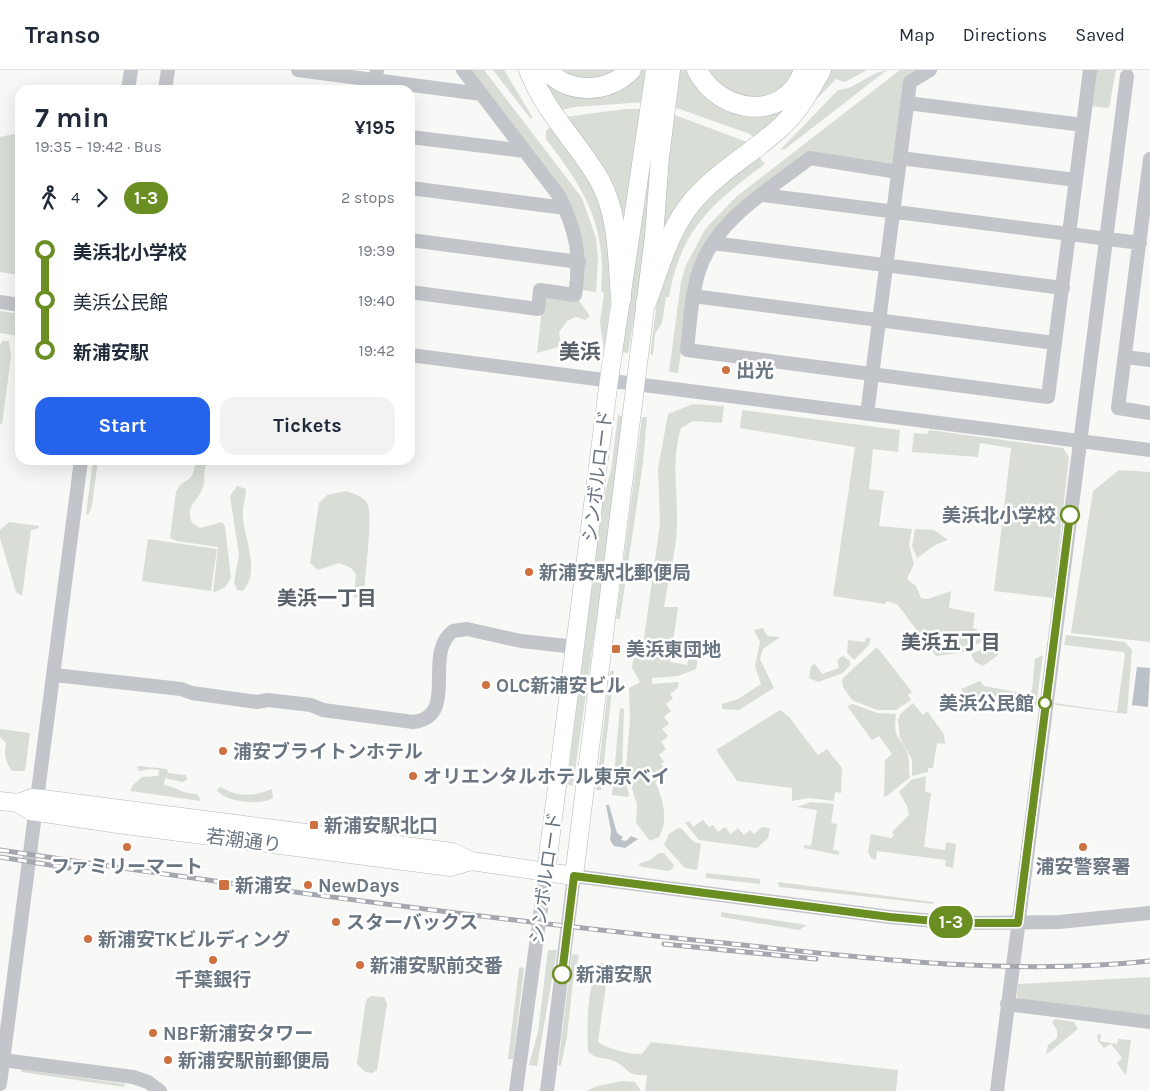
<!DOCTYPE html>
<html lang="en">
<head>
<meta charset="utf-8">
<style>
	body { margin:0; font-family:Karla,"Noto Sans JP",sans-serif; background:#f2f2f3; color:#1f2937; height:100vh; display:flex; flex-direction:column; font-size:19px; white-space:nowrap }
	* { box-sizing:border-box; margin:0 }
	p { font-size:16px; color:#747a83 }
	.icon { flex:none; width:28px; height:28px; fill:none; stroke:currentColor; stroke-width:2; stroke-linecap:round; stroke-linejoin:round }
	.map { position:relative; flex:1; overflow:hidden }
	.details { position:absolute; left:15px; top:15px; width:400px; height:380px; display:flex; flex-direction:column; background:#fff; border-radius:15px; box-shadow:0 5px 20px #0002 }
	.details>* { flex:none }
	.badge { padding:0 10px; border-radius:16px; font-size:18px; line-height:32px }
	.map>.badge { position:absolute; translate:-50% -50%; box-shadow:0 0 0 2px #fff }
	.legs { display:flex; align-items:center; gap:8px; height:55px; padding:0 20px; font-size:16px }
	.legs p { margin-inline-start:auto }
	.head { display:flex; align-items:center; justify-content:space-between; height:85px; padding:0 20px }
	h1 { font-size:28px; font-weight:700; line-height:38px }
	.cta { display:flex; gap:10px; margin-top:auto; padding:10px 20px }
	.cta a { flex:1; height:58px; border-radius:15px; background:#2563eb; color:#fff; font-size:20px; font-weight:700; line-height:58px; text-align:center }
	.cta a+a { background:#f2f2f3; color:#1f2937 }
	ul { padding:0 20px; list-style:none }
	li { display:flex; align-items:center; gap:18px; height:50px; font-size:19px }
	li i { display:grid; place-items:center; width:8px; height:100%; margin:0 6px; background:currentColor }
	li i::after { content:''; width:12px; height:12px; margin:-6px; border:4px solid; border-radius:50%; background:#fff }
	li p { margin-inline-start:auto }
	li:first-child i { background:linear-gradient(#0000 50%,currentColor 0) }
	li:last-child i { background:linear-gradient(currentColor 50%,#0000 0) }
	header { display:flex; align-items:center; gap:30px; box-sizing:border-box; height:70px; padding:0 25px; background:#fff; border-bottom:1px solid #e0e1e3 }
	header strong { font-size:24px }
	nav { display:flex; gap:28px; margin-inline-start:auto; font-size:18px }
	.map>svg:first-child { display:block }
</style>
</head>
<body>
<header>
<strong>Transo</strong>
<nav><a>Map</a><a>Directions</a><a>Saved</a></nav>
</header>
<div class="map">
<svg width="1150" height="1021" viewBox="0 0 1150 1021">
	<rect width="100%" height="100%" fill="#f8f8f6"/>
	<!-- green -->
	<path fill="#d8ddd6" d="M468 0H484L582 128 596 168 598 188 596 222 582 220 580 165Z
		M493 0H504L533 48H530Z
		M541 0 561 16 638 0H649L645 32 575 37 556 41Z
		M556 0H622L583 12Z
		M679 0H692L714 30 797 29 756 70 750 64 674 37Z
		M705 0H799L771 28 738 29Z
		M826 0H867L845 12 836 9 808 38Z
		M887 0 785 79 780 80 838 20C856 19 869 3 887 0Z
		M900 0H919L896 92 891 95 807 85 734 141 691 212 678 303 669 302 681 212 686 195 706 158 736 127Z
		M1096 0H1116L1109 38 1091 36Z
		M626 39H644L623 171 564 47Z
		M672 44 747 72 666 167 662 146Z
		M654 54 649 165 628 283 620 282Z
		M551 56 583 93 606 142 612 222 604 280 600 252 604 223 601 222C607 155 585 120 546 69V61Z
		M14 64 20 65V205L0 202V67Z
		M756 83 765 94C711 134 681 159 669 227H666L662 253 655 264 653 285 650 284 657 231 689 143Z
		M548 226 579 231 590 246 585 250 576 247 567 251 559 262 561 276 537 283 543 230Z
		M0 241 20 244V266L0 263Z
		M2 271H9L11 287 2 354H0V275Z
		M693 334 724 336 722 353 693 351 681 358C671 391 678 424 677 457 676 483 668 511 664 537H678L670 592 687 595 689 585 698 588 696 599 678 606 652 608V614L679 612 678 618 670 624 673 628 666 634 671 641 664 647 669 654 662 659 668 666 661 672 666 679 659 685 664 692 661 694 667 702 655 712C663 729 669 750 659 767L650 771 636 753 637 735 626 697 630 650 629 618 640 612 632 598 633 590 642 583 660 453 658 399 668 344Z
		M742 340 900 360 898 382 873 379 869 419 884 421 879 456 912 459 909 475 914 494 907 509 916 516 921 528 928 529 951 521 949 538 975 543 973 558 977 559 976 565 983 567V571L964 582 936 586 898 535 887 531 885 534 833 526 855 377 740 358Z
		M618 345 625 347 573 716 567 714 603 429 611 400Z
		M642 347H647L643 393 620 549H616Z
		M929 360 1063 378 1069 387 1053 528 994 521 1011 378 980 373 978 387 912 382 914 363 928 364Z
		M93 390H98L92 436 88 445 86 444Z
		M196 390H209C202 399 206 408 203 417 198 433 185 433 192 453L200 458 222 452 225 456 231 508 225 517 213 523 218 477 177 471 170 468 176 422C185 404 192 418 196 390Z
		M1119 400 1150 402V572L1071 563 1093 421Z
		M237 416 246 419C246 428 242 437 243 447 244 469 261 500 243 521L237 520 234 512 239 485 230 426Z
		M346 421C354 424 364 426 368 435 373 451 364 507 364 528L361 532 354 526 356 504 351 498 339 493 318 500 310 493 319 433 327 425Z
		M9 452 39 456V458L31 460 22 526 16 522 0 468V460Z
		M915 459 934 460 948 470 935 475 917 488 912 476Z
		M148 469 217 479 211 521 142 511Z
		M763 558 767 566 780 567 763 579 760 589 774 618 739 640 722 639V634L738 629 761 614 755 596 760 572 754 560Z
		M1066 565 1125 572 1132 580 1127 644 1056 635 1054 633 1117 642 1125 584 1123 582 1064 575Z
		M866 568H871L869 575 854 590 847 583 848 570 865 572Z
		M995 574 1000 580 997 586 983 596 975 592 971 584Z
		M877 577 912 622 908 625 911 630 896 640H877L852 630 843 617 842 609Z
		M1043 585 1036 636 967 628 961 619 980 611 984 616 1026 624 1032 620 1035 589Z
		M843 586 850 591V595L843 603 818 612 809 608 811 596 815 594 822 604 839 598 837 590Z
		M610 601H614L601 720H596Z
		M913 633 923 645 927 641 944 664 945 674 937 673 933 698H928V702L912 706V690L900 668 898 650 900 644Z
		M853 634 877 643 896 644C892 672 903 667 908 686 910 693 908 700 910 707L887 726 884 727 885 690 892 684 879 666 872 670 847 636Z
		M620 638 624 639 622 702 629 724 628 727 612 725Z
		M780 640 789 647 818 685 827 679 842 698 841 723 835 722 834 731 809 728 792 731V718L737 711 716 680Z
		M0 659 30 663 25 701H12C5 691 4 685 6 673L0 667Z
		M139 696 167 699 168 703 186 705 187 710 182 712 165 708 164 715C176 717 183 724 197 724L201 731 130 721 133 715 142 707 158 706 159 700 150 699 139 701 137 697Z
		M926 706 925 722 931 723 924 777 945 780 946 772 956 774 953 798 945 796 946 790 877 781 876 790 871 788 868 782 871 764 891 768 894 765 892 762 909 745 907 736 899 722 911 710Z
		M220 717C238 727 253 727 272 719L273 728C262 736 224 732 217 720Z
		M811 732 834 734 831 753 837 754 833 780 839 781V785L804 778V775L811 776 817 740 797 737Z
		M703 750 709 757 713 755 718 762 725 757 731 764 738 758 744 765 750 760 754 764 762 757 770 758 768 768 757 778 699 770 685 753 689 751 693 757Z
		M678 758H681L694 772 701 774 697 800 685 798 664 775 669 764Z
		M659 783H664L674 795 672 799 668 801 642 797 638 794 650 790Z
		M706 803 760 809V814L706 808Z
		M778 812 934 832 933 834 779 817Z
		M721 842 807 855 799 860 721 847Z
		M548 880H557L537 996 529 995 538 962Z
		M572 884 579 885 573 911 567 967 561 995 558 996Z
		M601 893 609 894 598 972C610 979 628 985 642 984L651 972 898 1000 896 1021H645L647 1005C625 1006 630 999 616 992 605 986 597 991 588 981 587 951 587 924 597 896Z
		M522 897 524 899 513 989H508L519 898Z
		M1150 907V945L1078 938 1017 928 1018 914Z
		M371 926 384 927 387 934 377 1000 372 1003 365 1002 357 994 365 936 367 929Z
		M1055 949 1074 952 1078 959 1046 985 1048 975 1057 968V960L1052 952Z
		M1101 964 1100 971 1117 974 1118 969 1131 970 1126 1006 1117 993 1122 988 1111 974 1104 978 1098 971 1097 965Z
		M21 999 125 1014 124 1017 21 1002Z
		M622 1011 635 1012 641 1021H586L597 1016Z"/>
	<!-- water -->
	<path fill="#bac2c7" d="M1137 597 1150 598 1148 637 1132 635Z
		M606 735H609L617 763 623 767 621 770 626 771 631 766 638 769 625 778 614 776 610 770 611 761Z"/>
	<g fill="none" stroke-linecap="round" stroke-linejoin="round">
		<defs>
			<path id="major" d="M0 731 18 733 31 741 118 754 450 797 471 791
				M18 733 32 728 43 729 452 782 471 791 574 806 654 166 660 87 671 0
				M546 802 609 310 655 0"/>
			<path id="highway" d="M529 0C547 45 576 70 599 109 619 145 618 189 621 229
				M547 0C569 25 608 23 631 0
				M697 0C720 45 786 53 804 0
				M646 233C659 199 668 161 692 132 717 102 753 83 782 56 799 40 810 20 821 0"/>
		</defs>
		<!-- major casing -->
		<use href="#major" stroke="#b4b7bb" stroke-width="19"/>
		<!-- highway casing -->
		<use href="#highway" stroke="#b4b6ba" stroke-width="21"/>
		<!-- minor -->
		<path stroke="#c2c5c9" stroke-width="14" d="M298 0 481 24
			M128 20 131 0
			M165 20 168 0
			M374 20 377 0
			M907 33 1083 55
			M410 67 525 81
			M900 88 1076 110
			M1150 89 1118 338 1150 343
			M898 102 810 88C769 120 716 149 699 201 691 226 690 254 687 280L1048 327 1090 0
			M410 118 565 138
			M763 125 1140 173
			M410 170 579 192
			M713 173 1063 218
			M410 222 538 239 540 220 575 225C581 186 577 162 559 126L463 0
			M693 226 1055 273
			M0 232 20 235
			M410 285 1150 380
			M1125 287 1150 290
			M867 344 910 12 930 0
			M54 605 181 619 192 623 257 632 268 630 311 635 323 640 413 652C460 647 422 584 453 561L467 559 521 571 576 577
			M1007 934 1150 952
			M3 990 133 1007 148 1012 160 1021
			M0 1014 81 390
			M516 1021 546 802
			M547 1021 574 806 890 847 957 853 1059 852 1150 843
			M997 1021 1127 6"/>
		<!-- major -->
		<use href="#major" stroke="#fff" stroke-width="18"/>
		<!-- highway -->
		<use href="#highway" stroke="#fff" stroke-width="20"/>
		<defs>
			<path id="rail" d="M0 780C234 815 468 847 704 871 852 886 1001 907 1150 891
				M0 787 69 798
				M664 874 816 889"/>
		</defs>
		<!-- rail casing -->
		<use href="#rail" stroke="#a4a8ae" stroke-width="5"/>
		<!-- rail -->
		<use href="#rail" stroke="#fff" stroke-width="3" stroke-dasharray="9" stroke-linecap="butt"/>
	</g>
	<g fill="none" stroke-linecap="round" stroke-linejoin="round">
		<defs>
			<path id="line-1" d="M562 904 574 806 890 847 957 853H1018L1070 445"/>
		</defs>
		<!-- line-1 casing -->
		<use href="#line-1" stroke="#fff" stroke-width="11"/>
		<!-- line-1 -->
		<use href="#line-1" stroke="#6b8e23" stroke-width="8"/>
	</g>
	<!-- markers -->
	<g fill="#ce7140" stroke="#fff" stroke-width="2">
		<circle cx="726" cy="300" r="5"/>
		<circle cx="529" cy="502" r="5"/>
		<rect x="611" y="574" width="10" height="10" rx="2.5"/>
		<circle cx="486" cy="615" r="5"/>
		<circle cx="223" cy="681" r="5"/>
		<circle cx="413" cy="706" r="5"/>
		<rect x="309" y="750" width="10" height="10" rx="2.5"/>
		<circle cx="127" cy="777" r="5"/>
		<circle cx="1083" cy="777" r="5"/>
		<rect x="218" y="809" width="12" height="12" rx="2.5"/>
		<circle cx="308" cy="815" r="5"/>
		<circle cx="336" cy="852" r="5"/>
		<circle cx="88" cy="869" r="5"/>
		<circle cx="213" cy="890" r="5"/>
		<circle cx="360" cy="895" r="5"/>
		<circle cx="153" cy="963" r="5"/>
		<circle cx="168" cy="990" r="5"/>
	</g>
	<g fill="#fff" stroke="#6b8e23" stroke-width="2.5">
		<circle cx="1070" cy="445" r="9"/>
		<circle cx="1045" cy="633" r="6"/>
		<circle cx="562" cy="904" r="9"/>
	</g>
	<g text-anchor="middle" stroke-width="5" stroke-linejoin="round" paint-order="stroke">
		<!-- poi labels -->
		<g font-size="19" font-weight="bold" fill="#6b7683" stroke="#fff" text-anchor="start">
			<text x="736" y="307">出光</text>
			<text x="539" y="509">新浦安駅北郵便局</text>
			<text x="626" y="586">美浜東団地</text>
			<text x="496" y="622">OLC新浦安ビル</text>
			<text x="233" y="688">浦安ブライトンホテル</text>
			<text x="423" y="713">オリエンタルホテル東京ベイ</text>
			<text x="324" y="762">新浦安駅北口</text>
			<text x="127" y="803" text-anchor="middle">ファミリーマート</text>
			<text x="1083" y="803" text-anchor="middle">浦安警察署</text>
			<text x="235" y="822">新浦安</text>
			<text x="318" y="822">NewDays</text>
			<text x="346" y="859">スターバックス</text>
			<text x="98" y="876">新浦安TKビルディング</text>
			<text x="370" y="902">新浦安駅前交番</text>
			<text x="213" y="916" text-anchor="middle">千葉銀行</text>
			<text x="163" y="970">NBF新浦安タワー</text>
			<text x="178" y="997">新浦安駅前郵便局</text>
		</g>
		<!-- street labels -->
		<g font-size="19" fill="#6b7683" stroke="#fff">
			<text transform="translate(597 406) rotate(-83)" y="7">シンボルロード</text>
			<text transform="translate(244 770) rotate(7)" y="7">若潮通り</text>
			<text transform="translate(545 808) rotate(-82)" y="7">シンボルロード</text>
		</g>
		<!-- stop labels -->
		<g font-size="19" font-weight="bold" fill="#6b7683" stroke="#fff" text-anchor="end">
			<text x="1056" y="452">美浜北小学校</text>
			<text x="1034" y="640">美浜公民館</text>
			<text x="576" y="911" text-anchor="start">新浦安駅</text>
		</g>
		<!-- neighbourhood labels -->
		<g font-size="20" font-weight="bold" fill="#586069" stroke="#fff">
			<text x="327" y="535">美浜一丁目</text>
			<text x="951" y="579">美浜五丁目</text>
		</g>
		<!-- quarter labels -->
		<g font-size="21" font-weight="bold" fill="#586069" stroke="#fff">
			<text x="580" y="289">美浜</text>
		</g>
	</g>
</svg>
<b class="badge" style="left:951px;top:852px;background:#6b8e23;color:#fff">1-3</b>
<section class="details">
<div class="head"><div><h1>7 min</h1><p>19:35 – 19:42 · Bus</p></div><b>¥195</b></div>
<div class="legs"><svg class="icon" aria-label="walk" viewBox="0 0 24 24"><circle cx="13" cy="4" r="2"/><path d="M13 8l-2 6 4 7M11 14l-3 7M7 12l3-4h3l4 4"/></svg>4<svg class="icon" aria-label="forward" viewBox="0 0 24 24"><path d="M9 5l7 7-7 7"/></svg><b class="badge" style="background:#6b8e23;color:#fff">1-3</b><p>2 stops</p></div>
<ul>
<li><i style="color:#6b8e23"></i><b>美浜北小学校</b><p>19:39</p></li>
<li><i style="color:#6b8e23"></i><span>美浜公民館</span><p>19:40</p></li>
<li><i style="color:#6b8e23"></i><b>新浦安駅</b><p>19:42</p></li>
</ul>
<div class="cta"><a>Start</a><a>Tickets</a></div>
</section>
</div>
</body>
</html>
